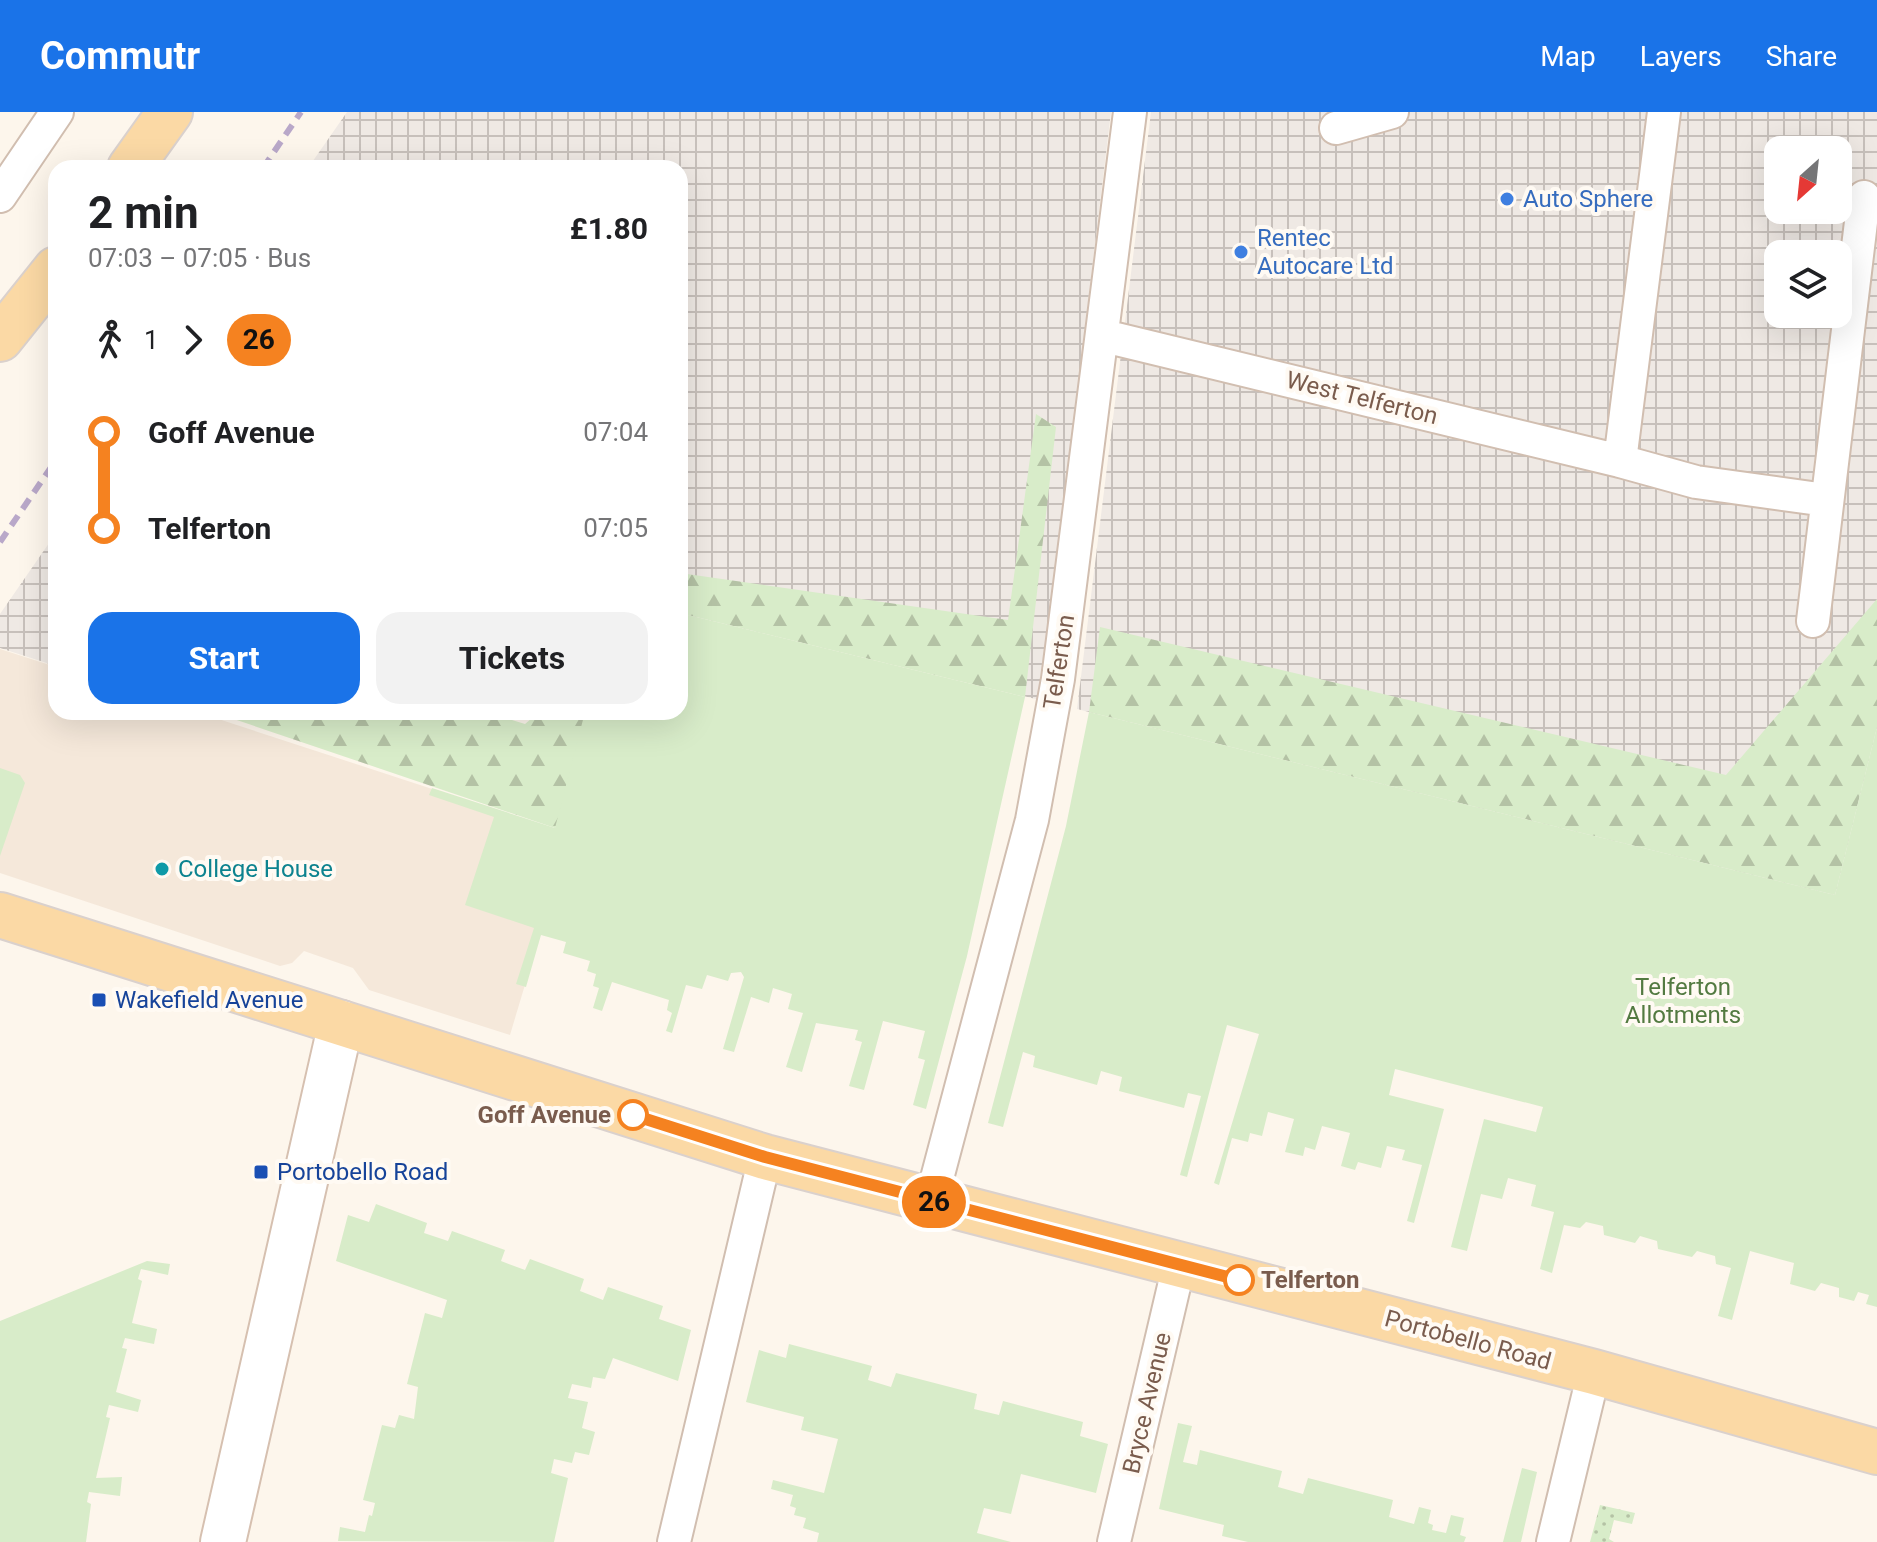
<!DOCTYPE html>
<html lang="en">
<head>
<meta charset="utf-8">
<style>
	body { margin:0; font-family:Roboto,sans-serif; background:#f2f2f2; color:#202124; height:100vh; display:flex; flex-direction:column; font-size:30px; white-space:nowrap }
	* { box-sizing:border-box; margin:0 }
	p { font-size:26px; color:#757577 }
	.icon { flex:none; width:44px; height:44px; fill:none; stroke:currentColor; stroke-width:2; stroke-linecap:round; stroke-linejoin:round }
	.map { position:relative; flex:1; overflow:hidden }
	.drawer { position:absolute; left:48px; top:48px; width:640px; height:560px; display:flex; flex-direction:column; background:#fff; border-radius:24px; box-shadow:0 8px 32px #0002 }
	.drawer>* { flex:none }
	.badge { padding:0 16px; border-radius:26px; font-size:28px; line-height:52px }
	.needle { width:52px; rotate:207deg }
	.buttons { position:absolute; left:1764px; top:24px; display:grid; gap:16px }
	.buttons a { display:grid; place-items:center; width:88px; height:88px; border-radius:16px; background:#fff; box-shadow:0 8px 32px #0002; font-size:40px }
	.map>.badge { position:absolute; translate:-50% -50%; box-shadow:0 0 0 4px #fff }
	.legs { display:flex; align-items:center; gap:12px; height:88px; padding:0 40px; font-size:26px }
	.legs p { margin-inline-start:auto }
	.head { display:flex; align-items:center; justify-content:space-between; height:136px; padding:0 40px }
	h1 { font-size:44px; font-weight:700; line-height:60px }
	.primary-button { display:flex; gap:16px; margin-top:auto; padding:16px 40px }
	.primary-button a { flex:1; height:92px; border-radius:24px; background:#1a73e8; color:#fff; font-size:32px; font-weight:700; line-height:92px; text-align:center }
	.primary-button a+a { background:#f2f2f2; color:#202124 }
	ul { padding:0 40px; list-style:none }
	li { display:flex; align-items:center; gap:28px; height:96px; font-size:30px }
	li i { display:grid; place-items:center; width:12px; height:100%; margin:0 10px; background:currentColor }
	li i::after { content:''; width:20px; height:20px; margin:-10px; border:6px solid; border-radius:50%; background:#fff }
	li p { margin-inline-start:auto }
	li:first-child i { background:linear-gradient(#0000 50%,currentColor 0) }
	li:last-child i { background:linear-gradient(currentColor 50%,#0000 0) }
	header { display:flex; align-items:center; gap:48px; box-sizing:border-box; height:112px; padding:0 40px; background:#1a73e8; color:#fff }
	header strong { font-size:38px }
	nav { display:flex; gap:44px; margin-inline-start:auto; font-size:28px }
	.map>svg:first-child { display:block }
</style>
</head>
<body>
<header>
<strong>Commutr</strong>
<nav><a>Map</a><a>Layers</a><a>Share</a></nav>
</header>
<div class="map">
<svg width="1877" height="1430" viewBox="0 0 1877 1430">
	<defs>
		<pattern id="industrial-grid" width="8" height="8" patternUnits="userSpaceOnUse" patternTransform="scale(2)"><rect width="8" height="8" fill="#efe9e4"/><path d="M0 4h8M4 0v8" fill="none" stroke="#c7c0bb"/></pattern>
		<pattern id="grass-dots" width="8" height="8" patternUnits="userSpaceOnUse" patternTransform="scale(2)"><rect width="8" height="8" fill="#d8ecc9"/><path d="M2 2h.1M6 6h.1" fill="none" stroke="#b4c2a5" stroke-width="1.8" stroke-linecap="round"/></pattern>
		<pattern id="forest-firs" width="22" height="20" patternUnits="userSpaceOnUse" patternTransform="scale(2)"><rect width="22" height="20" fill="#d8ecc9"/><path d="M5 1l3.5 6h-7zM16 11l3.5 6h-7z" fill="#b4c2a5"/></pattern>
	</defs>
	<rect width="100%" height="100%" fill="#fdf6ec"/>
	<!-- residential -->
	<path fill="#f5e8da" d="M0 537 56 555V600H197L570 722 510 923 369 878 353 856 304 839 292 851 280 854 0 761Z"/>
	<!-- industrial -->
	<path fill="url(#industrial-grid)" fill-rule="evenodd" d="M347 0H1111L1040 588 680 501V56H308Z
		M1151 0H1877V615L1835 783 1077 597ZM1778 38H1838V98H1778ZM1778 142H1838V202H1778Z
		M56 421V554L0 536V502Z"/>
	<!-- grass -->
	<path fill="url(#grass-dots)" d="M1600 1393 1635 1401 1632 1412 1614 1408 1609 1427 1614 1430H1590Z"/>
	<!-- forest -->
	<path fill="url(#forest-firs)" d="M1036 302 1056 315 1025 585 680 501V461L1008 508Z
		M1877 487V615L1835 783 1089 600 1100 515 1726 663Z
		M213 600H487L525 612 539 600H608L555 716Z"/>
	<!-- garden -->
	<path fill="#d8ecc9" d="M680 501 1025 585 967 844 926 997 913 993 925 948 918 946 925 919 883 909 864 978 849 974 862 930 855 928 858 918 816 911 802 960 786 955 803 901 788 897 792 882 773 876 769 891 751 885 734 940 723 937 744 865 741 860 731 861 728 869 707 863 702 877 686 873 672 921 666 919 672 901 667 898 669 888 612 870 602 899 593 896 599 876 593 874 596 862 587 859 590 849 563 841 566 830 541 823 526 875 516 872 534 816 465 793 494 705 429 683 432 676 555 716 585 600H680Z
		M1089 600 1835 783 1877 615V1195L1866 1192 1869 1183 1858 1180 1854 1189 1839 1185V1176L1821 1171 1815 1179 1790 1172 1794 1151 1750 1139 1732 1208 1718 1204 1731 1156 1716 1152 1715 1144 1697 1139 1692 1145 1658 1137 1657 1129 1640 1124 1635 1131 1604 1123 1603 1114 1586 1110 1580 1116 1564 1113 1552 1161 1540 1157 1554 1100 1531 1094 1536 1073 1508 1066 1502 1087 1481 1082 1467 1139 1451 1135 1484 1007 1536 1020 1543 995 1395 957 1389 983 1444 997 1414 1111 1407 1109 1422 1053 1402 1048 1405 1038 1387 1034 1381 1056 1358 1050 1355 1058 1341 1054 1350 1021 1322 1014 1315 1038 1305 1035 1303 1044 1285 1040 1294 1007 1268 1000 1262 1024 1250 1021 1248 1030 1232 1026 1219 1073 1214 1071 1259 922 1227 913 1187 1065 1180 1063 1201 984 1188 981 1184 996 1119 979 1122 965 1101 959 1097 973 1033 955 1035 944 1023 940 1003 1015 988 1011 1066 714Z
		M0 656 20 663 25 671 0 744Z
		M376 1092 427 1111 424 1121 448 1129 452 1119 505 1138 501 1149 525 1158 530 1147 584 1167 580 1179 603 1188 608 1175 663 1194 659 1207 691 1218 678 1269 613 1246 605 1267 593 1265 591 1276 572 1272 568 1286 588 1290 582 1316 595 1320 589 1343 575 1340 572 1351 554 1347 551 1361 568 1366 554 1430 338 1429 340 1415 365 1420 369 1403 372 1404 375 1391 363 1388 382 1313 395 1316 399 1303 414 1307 418 1275 407 1272 425 1201 442 1206 447 1188 336 1149 348 1103 369 1110Z
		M147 1149 170 1152 168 1163 141 1157 138 1167 142 1169 132 1211 157 1217 154 1232 125 1226 122 1236 127 1237 116 1280 141 1288 138 1300 109 1293 106 1305 110 1306 96 1366 122 1365 120 1384 89 1380 87 1390 91 1392 86 1430H0V1209Z
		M789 1232 872 1254 868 1268 891 1275 896 1261 977 1282 974 1297 999 1303 1003 1289 1083 1310 1080 1324 1108 1332 1096 1381 1021 1362 1011 1402 984 1396 977 1421 1011 1430H817L819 1421 803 1416 806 1406 794 1403 796 1396 790 1394 793 1383 771 1377 773 1368 824 1381 838 1327 801 1318 804 1305 746 1290 759 1238 786 1246Z
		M1178 1311 1192 1314 1183 1350 1197 1353 1200 1338 1282 1359 1278 1375 1303 1382 1308 1366 1393 1388 1389 1405 1414 1412 1419 1395 1431 1398 1428 1411 1433 1413 1432 1418 1446 1421 1451 1403 1464 1406 1460 1423 1466 1425 1464 1430H1248L1222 1424 1224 1413 1159 1397Z
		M1522 1356 1537 1360 1521 1430H1503Z"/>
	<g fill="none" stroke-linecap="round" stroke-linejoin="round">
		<defs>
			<path id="street" d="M1336 16 1392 0
				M0 84 57 0
				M1104 224 1620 349 1664 0
				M1620 349 1696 370 1826 388
				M1813 509 1864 85
				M931 1089 1032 708 1058 567 1130 0
				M674 1430 765 1045
				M1114 1430 1179 1153
				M1553 1430 1594 1260"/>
			<path id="secondary" d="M223 1430 341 911"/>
			<path id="primary" d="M130 56 170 0
				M0 227 56 157
				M0 803 765 1045 1594 1260 1877 1340"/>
		</defs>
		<!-- street casing -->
		<use href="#street" stroke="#d1beb0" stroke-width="36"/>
		<!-- secondary casing -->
		<use href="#secondary" stroke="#d6c0b0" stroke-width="48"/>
		<!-- primary casing -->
		<use href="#primary" stroke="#dad1cd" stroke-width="48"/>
		<!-- street -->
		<use href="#street" stroke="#fff" stroke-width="32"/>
		<!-- secondary -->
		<use href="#secondary" stroke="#fff" stroke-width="44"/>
		<!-- primary -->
		<use href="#primary" stroke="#fbd9a5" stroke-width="44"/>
		<!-- rail -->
		<path stroke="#b9a8c9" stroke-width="6" stroke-dasharray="12 8" stroke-linecap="butt" d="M263 56 301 0
			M0 430 56 348"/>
	</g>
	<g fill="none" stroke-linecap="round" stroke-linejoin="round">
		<defs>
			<path id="line-1" d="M633 1003 765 1045 1239 1168"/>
		</defs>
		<!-- line-1 casing -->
		<use href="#line-1" stroke="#fff" stroke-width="18"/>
		<!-- line-1 -->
		<use href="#line-1" stroke="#f58220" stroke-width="12"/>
	</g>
	<!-- markers -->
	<g fill="#3f7fe0" stroke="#fffaf3" stroke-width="3">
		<circle cx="1507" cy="87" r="8"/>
		<circle cx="1241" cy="140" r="8"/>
	</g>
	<circle fill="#0f9aa8" stroke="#fffaf3" stroke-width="3" cx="162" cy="757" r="8"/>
	<g fill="#1a4fb4" stroke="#fffaf3" stroke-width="3">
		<rect x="91" y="880" width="16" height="16" rx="4"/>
		<rect x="253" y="1052" width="16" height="16" rx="4"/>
	</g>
	<g fill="#fff" stroke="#f58220" stroke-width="4">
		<circle cx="633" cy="1003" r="14"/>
		<circle cx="1239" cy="1168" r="14"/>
	</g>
	<g text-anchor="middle" stroke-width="8" stroke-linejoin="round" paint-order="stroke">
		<!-- shop labels -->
		<g font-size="24" fill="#366cbe" stroke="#fffaf3" text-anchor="start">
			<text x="1523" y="95">Auto Sphere</text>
			<text x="1257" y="134">Rentec<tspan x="1257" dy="28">Autocare Ltd</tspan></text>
		</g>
		<!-- street labels -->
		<g font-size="24" fill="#7a5c4d" stroke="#fffaf3">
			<text transform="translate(1362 286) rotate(14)" y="8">West Telferton</text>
			<text transform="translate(1059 550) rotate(-81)" y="8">Telferton</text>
			<text transform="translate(1468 1228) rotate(15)" y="8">Portobello Road</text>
			<text transform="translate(1147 1291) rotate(-77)" y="8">Bryce Avenue</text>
		</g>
		<!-- culture labels -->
		<g font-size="24" fill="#0d838f" stroke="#fffaf3" text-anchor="start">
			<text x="178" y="765">College House</text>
		</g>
		<!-- park labels -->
		<g font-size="24" fill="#537a41" stroke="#fffaf3">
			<text x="1683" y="883">Telferton<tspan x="1683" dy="28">Allotments</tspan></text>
		</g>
		<!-- transit labels -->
		<g font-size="24" fill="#164399" stroke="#fffaf3" text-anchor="start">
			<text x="115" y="896">Wakefield Avenue</text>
			<text x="277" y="1068">Portobello Road</text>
		</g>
		<!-- stop labels -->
		<g font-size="24" font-weight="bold" fill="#7a5c4d" stroke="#fffaf3" text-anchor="end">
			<text x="611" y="1011">Goff Avenue</text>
			<text x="1261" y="1176" text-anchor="start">Telferton</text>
		</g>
	</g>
</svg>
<div class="buttons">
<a><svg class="needle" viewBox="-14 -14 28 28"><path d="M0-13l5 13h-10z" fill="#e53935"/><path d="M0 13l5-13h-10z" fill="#757577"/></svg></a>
<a><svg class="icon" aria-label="layers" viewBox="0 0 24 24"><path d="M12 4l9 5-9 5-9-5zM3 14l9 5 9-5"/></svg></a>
</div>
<b class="badge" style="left:934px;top:1090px;background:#f58220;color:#111">26</b>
<section class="drawer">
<div class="head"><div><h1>2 min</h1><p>07:03 – 07:05 · Bus</p></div><b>£1.80</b></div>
<div class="legs"><svg class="icon" aria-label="walk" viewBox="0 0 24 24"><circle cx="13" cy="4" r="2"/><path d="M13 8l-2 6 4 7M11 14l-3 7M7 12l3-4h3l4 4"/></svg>1<svg class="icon" aria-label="forward" viewBox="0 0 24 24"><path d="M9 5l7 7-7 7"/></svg><b class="badge" style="background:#f58220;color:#111">26</b></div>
<ul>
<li><i style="color:#f58220"></i><b>Goff Avenue</b><p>07:04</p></li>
<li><i style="color:#f58220"></i><b>Telferton</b><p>07:05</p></li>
</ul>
<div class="primary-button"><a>Start</a><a>Tickets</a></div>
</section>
</div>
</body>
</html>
